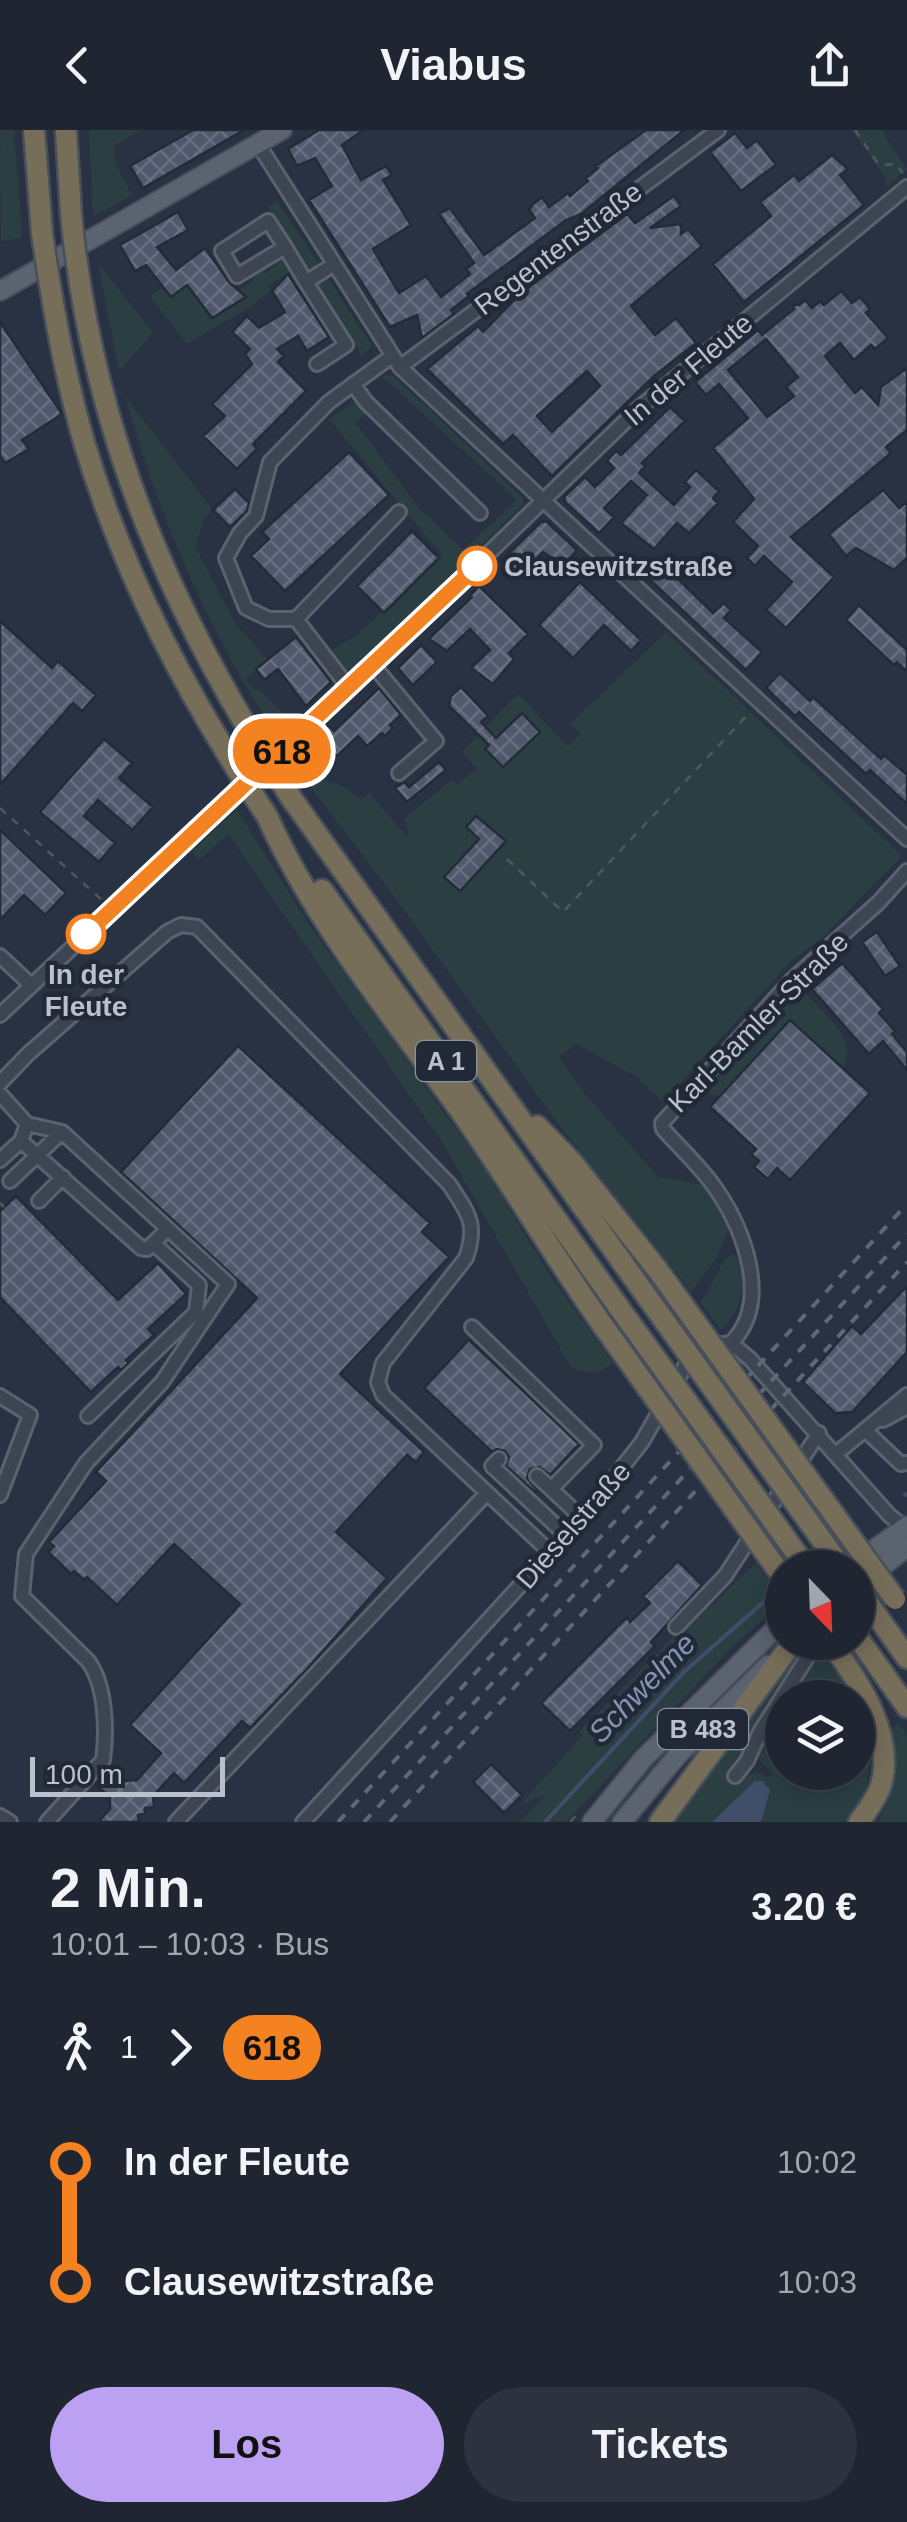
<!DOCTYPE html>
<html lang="de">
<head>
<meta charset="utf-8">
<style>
	body { margin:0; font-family:Helvetica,sans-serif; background:#2c323e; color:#f1f3f6; height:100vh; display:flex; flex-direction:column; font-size:38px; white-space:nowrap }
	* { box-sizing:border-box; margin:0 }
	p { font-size:32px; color:#a1a5ac }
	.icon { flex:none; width:55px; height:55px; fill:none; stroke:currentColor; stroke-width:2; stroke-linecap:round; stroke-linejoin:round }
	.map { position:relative; height:1692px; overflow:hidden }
	.details { display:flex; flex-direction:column; background:#1f2632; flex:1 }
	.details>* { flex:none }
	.badge { padding:0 20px; border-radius:32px; font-size:35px; line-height:65px }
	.needle { width:65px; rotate:157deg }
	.fabs { position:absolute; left:765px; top:1420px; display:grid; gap:20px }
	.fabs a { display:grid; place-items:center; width:110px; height:110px; border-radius:50%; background:#1f2632; box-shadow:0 5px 25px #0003,0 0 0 2px #3c434d; font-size:50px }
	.scale { position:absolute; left:30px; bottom:25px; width:195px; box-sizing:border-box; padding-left:10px; border:5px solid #bac0cc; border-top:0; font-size:28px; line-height:35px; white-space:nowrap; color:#bac0cc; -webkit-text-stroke:8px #212937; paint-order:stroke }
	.map>.badge { position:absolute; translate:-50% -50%; box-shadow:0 0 0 5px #fff }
	.legs { display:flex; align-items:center; gap:15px; height:110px; padding:0 50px; font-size:32px }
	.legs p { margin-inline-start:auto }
	.headline { display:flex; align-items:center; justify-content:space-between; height:170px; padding:0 50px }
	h1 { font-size:55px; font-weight:700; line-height:75px }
	.action { display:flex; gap:20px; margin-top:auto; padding:20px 50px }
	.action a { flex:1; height:115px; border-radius:60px; background:#bca0f2; color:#111; font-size:40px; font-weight:700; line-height:115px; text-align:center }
	.action a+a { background:#2c323e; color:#f1f3f6 }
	ul { padding:0 50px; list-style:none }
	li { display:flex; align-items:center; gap:35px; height:120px; font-size:38px }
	li i { display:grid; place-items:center; width:15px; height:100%; margin:0 12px; background:currentColor }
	li i::after { content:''; width:25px; height:25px; margin:-12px; border:8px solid; border-radius:50%; background:#1f2632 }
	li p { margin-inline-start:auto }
	li:first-child i { background:linear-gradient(#0000 50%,currentColor 0) }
	li:last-child i { background:linear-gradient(currentColor 50%,#0000 0) }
	header { display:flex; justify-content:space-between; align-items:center; height:130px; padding:0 50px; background:#1f2632; font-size:45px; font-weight:700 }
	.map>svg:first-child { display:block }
</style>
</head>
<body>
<header><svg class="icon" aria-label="back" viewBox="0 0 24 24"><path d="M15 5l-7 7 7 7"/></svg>Viabus<svg class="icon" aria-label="share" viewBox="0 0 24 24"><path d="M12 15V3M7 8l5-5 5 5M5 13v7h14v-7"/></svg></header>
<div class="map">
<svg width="907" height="1692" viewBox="0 0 907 1692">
	<defs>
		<pattern id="building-cross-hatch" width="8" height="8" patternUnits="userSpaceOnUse" patternTransform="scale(2.5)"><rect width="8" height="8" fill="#4f596b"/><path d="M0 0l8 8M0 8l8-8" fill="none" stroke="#666f7f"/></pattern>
	</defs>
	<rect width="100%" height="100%" fill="#293242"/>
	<!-- green -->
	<path fill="#2b3f43" d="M0 0H14L22 105 21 108 1 111Z
		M89 0H141L115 15V33L132 65 93 87Z
		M852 0H881L907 39 885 57 886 49Z
		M277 71 372 216 362 226 267 77Z
		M286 126 291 134 288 143 268 155 271 160 253 175 187 214 150 167 163 157 187 155 213 188 246 167 240 160 253 151 252 148 263 141 265 144Z
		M98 133 153 203 119 241Z
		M392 245 522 367 524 374 349 543 331 521 358 504 442 425 329 289 359 269 367 283 356 293 418 377 463 420 517 370 382 246Z
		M125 266 212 379 204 389 195 416 235 493 267 529 246 550 256 560 258 558 290 591 276 604C207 499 159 387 125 266Z
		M666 502 902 726 820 810 791 831 663 972 634 945 576 914 559 927 586 965 658 1047 705 1055 729 1098 716 1129 691 1161 562 999 393 765 303 647C324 650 345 652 360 670L369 663 409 709 405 688 451 650 457 655 476 639 462 621 518 564 568 616 581 603 570 594Z
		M237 680 310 796 484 1038 550 1145 613 1233 597 1243 572 1239 444 1015 228 704 199 730 192 721Z
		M796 861 805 863C823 883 860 909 843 938L790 890 720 966 711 965 707 959Z
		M731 1124 736 1126C748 1153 742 1180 721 1200L700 1172C713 1158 717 1135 731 1124Z
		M756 1433 782 1472 731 1518 566 1692H520L546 1664 520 1675 582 1606 580 1601 702 1478 712 1475Z
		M782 1504V1510L670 1622 612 1692H604L659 1625Z
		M810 1513 746 1619 726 1645 737 1653C748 1642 754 1640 768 1647L773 1644 761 1632 757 1618 782 1574V1642H858V1577C874 1623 874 1648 853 1692H673L776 1552Z
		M818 1520 850 1561 853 1567 787 1568Z
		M899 1594 907 1606V1692H878C894 1661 899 1633 890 1599Z"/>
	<!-- water -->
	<path fill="#404e6a" d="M755 1651H762L770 1660 761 1692H712Z"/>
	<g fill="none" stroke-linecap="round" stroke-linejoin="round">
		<!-- stream -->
		<path stroke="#404e6a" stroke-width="4" d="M905 1365 907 1364
			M545 1692 684 1542 776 1461"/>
	</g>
	<!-- building -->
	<path fill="url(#building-cross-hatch)" stroke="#232b39" stroke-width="2.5" fill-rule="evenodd" d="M193 0H244L143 58 130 36Z
		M319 0H363L342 15 361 50 386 36 392 45 383 50 411 95 373 119 399 163 426 146 441 167 470 144 466 139 474 133 439 84 450 78 484 125 535 88 529 80 532 75 542 67 549 77 568 63 570 66 588 51 586 48 598 38 596 36 646 0H684L581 84 566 90 467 164 469 166 451 180 454 184 422 208 417 185 390 197 309 70 332 56 315 28 297 36 288 19Z
		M735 3 747 18 757 10 776 35 741 61 710 22Z
		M832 25 848 39 840 45 864 75 744 172 713 134 771 86 760 72 794 45 799 51Z
		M674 66 681 76 650 98 681 94V104L688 99 702 116 631 176 655 205 676 188 696 213 654 246 552 346 513 305 503 314 427 239 478 196 483 202 521 163 627 84 635 93ZM587 241 600 256 552 302 537 286Z
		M178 82 188 100 157 117 176 140 205 118 229 152 246 167 212 188 187 155 171 167 146 135 135 141 120 115Z
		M288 144 329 207 307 221 298 206 277 219 284 226 278 232 306 261 253 314 257 319 237 339 203 306 225 286 212 274 252 234 245 224 250 219 232 202 247 186 259 198 285 182 272 161Z
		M841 161 852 173 860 167 870 179 866 183 888 208 875 219 871 215 854 230 840 213 825 226 855 263 862 257 878 275 881 257 907 238V300L886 317 891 323 791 407 834 447 786 498 766 480 792 452 764 426 755 436 747 428 758 416 733 392 754 369 713 318 748 288 719 254 706 265 695 252 758 200 762 205 794 179V174L799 175 805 170 812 178 820 171 824 175ZM766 209 798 247 786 257 794 266 767 287 728 240Z
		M0 192 62 284 22 310 29 319 5 333 0 326Z
		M670 277 685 291 642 333 645 336 639 343 674 375 690 357 685 352 696 340 719 361 713 368 718 373 689 403 677 393 654 419 621 393 647 365 631 351 604 378 614 387 599 403 564 371 565 366 585 347 595 357 614 338 607 331 616 321 621 325Z
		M349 322 389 365 285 461 251 426 269 409 262 402Z
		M235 359 249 373 247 381 230 397 213 380Z
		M883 360 899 378 907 372V428L894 440 856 418 846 426 829 404Z
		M546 391 577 420 563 436 543 422 522 444 517 445 502 430 541 392Z
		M412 401 439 428 384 483 357 456Z
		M664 430 675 440 680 451 713 483 724 473 731 480 724 488 762 522 746 540 648 448Z
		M580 452 641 510 631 521 604 495 573 528 539 495Z
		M479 456 528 504 509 523 514 529 493 554 471 538 490 520 470 499 447 521 429 509 472 467 470 465Z
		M859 475 907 520V542L897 532 894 535 846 490Z
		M0 491 52 538 58 531 96 565 82 581 73 573 0 655Z
		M296 507 331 552 306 576 278 539 264 550 256 539Z
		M421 515 437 532 413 555 398 538Z
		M780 543 810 571 813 567 881 629 884 625 907 645V674L870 640 866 644 799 582 795 586 766 558Z
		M461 557 488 586 481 592 496 608 522 583 540 602 503 637 485 619 489 615 449 576 451 566Z
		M379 558 401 585 390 595 393 598 385 606 382 603 367 616 358 606 337 626 335 624 317 636 302 620 328 595 334 601Z
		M104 609 132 633 119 648 153 677 132 700 98 670 84 686 115 713 99 732 40 682Z
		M439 632 446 640 407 672 395 658 404 652 409 657Z
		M476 686 506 711 460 761 444 747 479 709 466 697Z
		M0 700 66 763 45 785 24 765 0 790Z
		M877 802 900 836 885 846 862 812Z
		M842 833 883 879 879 883 895 901 892 904 907 922V940L883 911 869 924 812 859Z
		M790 890 870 963 790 1050 777 1038 768 1049 754 1037 759 1031 751 1024 756 1019 710 977Z
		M238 916 430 1093 422 1102 449 1127 340 1244 424 1322 416 1332 407 1325 336 1402 387 1448 307 1539 250 1598 242 1591 184 1653 174 1643 153 1666 154 1677 145 1678V1684L138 1685 139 1692H98L110 1679V1667L95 1654 110 1637 125 1651 137 1650 161 1623 130 1595 240 1474 174 1414 117 1475 87 1447 84 1450 74 1441 71 1444 48 1422 54 1416 49 1412 106 1351 96 1342 257 1168 121 1042Z
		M16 1066 118 1170 158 1133 186 1164 148 1199 154 1205 126 1230 129 1233 121 1240 118 1237 91 1262 0 1167V1081Z
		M907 1156V1222L852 1282 835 1283 803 1252 852 1196 861 1204Z
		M469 1210 579 1314 550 1345 540 1337 530 1339 527 1348 537 1360 535 1362 506 1336 509 1327 505 1321 497 1319 492 1322 424 1258Z
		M678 1431 702 1455 651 1512 655 1516 570 1601 541 1573 627 1487 630 1492 650 1473 643 1466Z
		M491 1634 522 1665 504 1683 473 1652Z"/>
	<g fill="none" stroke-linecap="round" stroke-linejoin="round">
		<defs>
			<path id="minor" d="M258 14 400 237 907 709
				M285 117 268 91 222 121 237 146 285 117 306 152
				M317 234 346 215 306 152 333 135
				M400 237 718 0
				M353 254 366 272 480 383
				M296 489 399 382
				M373 535 436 611 399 643
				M349 558 296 489H269L246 478 226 428 240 403 256 386 270 332 329 272 392 226
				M0 826 31 855
				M0 885 349 558 638 279 907 57
				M0 953 28 924 167 802 181 795 197 797 449 1054C468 1083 478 1093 466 1128L383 1233 378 1252 383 1265 551 1423
				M0 964 27 994 21 1011 0 1030
				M27 994 62 1002 228 1154 162 1252 86 1333 26 1424 22 1466 88 1531C106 1555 107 1601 103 1630L47 1692
				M21 1011 141 1118 147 1119 168 1099
				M10 1051 62 1002
				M39 1071 63 1047
				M472 1197 594 1315 551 1359 582 1388
				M731 1213C772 1172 744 1100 716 1059 701 1037 680 1018 663 999L662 993 792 850 878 773 907 741
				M0 1266 30 1285 0 1365
				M88 1286 196 1182 199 1155 153 1113
				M883 1290 907 1277
				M865 1300 901 1334 907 1333
				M836 1324 907 1265
				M499 1329 492 1336 567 1406
				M537 1346 551 1359
				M676 1497 725 1446 819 1303
				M735 1646 747 1631 760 1602 817 1512
				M0 1686 10 1692
				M176 1692 487 1363
				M303 1692 582 1388 642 1312 688 1231 711 1216 731 1213 750 1229 889 1385 907 1400"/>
			<path id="major" d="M0 161 282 0
				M848 1438 907 1396
				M858 1456 907 1417
				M592 1692 643 1629 782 1492
				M622 1692 677 1626 768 1535"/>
			<path id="highway" d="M34 0 42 103
				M66 0 71 84
				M292 669 640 1157
				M267 686C314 791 397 892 464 986 512 1055 555 1128 604 1197
				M322 760 620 1179
				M537 996 572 1032 657 1139
				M858 1459 907 1528
				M858 1508 907 1577
				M830 1512C859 1551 897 1608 880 1658 875 1670 867 1681 859 1692
				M660 1692 793 1512"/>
		</defs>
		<!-- minor casing -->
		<use href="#minor" stroke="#5b626f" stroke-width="18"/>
		<!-- major casing -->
		<use href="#major" stroke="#474d5b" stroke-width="22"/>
		<!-- highway casing -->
		<use href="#highway" stroke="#474f5c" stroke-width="25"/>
		<!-- path -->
		<path stroke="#495b60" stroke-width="2.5" stroke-dasharray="8 8" stroke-linecap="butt" d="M855 0 879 35 895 34 903 43
			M0 678 103 771
			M507 729 563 782 751 581
			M0 1073 4 1077
			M570 1692 579 1682"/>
		<!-- minor -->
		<use href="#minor" stroke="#3d4452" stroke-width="12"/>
		<!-- major -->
		<use href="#major" stroke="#5b6371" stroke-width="18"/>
		<!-- highway -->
		<use href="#highway" stroke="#776e5a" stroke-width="20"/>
		<!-- rail -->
		<path stroke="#5f6878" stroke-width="4" stroke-dasharray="10 10" stroke-linecap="butt" d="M338 1692 907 1074
			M364 1692 907 1104
			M390 1692 907 1132"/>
		<defs>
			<path id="highway-bridge" d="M71 84C92 302 172 487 292 669
				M42 103C52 174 64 243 84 312 124 447 189 569 267 686
				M657 1139 895 1469
				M640 1157 842 1438
				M620 1179 807 1438
				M604 1197 782 1446"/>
		</defs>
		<!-- highway-bridge casing -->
		<use href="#highway-bridge" stroke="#474f5c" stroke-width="25" stroke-linecap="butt"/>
		<!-- highway-bridge -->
		<use href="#highway-bridge" stroke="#776e5a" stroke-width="20"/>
	</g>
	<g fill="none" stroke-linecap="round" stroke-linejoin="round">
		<defs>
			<path id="line-1" d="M86 804 477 436"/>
		</defs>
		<!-- line-1 casing -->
		<use href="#line-1" stroke="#fff" stroke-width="22"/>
		<!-- line-1 -->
		<use href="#line-1" stroke="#f58220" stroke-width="15"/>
	</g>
	<!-- markers -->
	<g fill="#fff" stroke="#f58220" stroke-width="5">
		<circle cx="477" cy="436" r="18"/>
		<circle cx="86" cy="804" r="18"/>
	</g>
	<g text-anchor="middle" stroke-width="9" stroke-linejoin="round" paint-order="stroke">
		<!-- shield labels -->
		<g fill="#212937" stroke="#8c939f" stroke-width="2.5">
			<rect x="416" y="911" width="60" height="40" rx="8"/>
			<rect x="658" y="1579" width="90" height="40" rx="8"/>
		</g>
		<g font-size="25" font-weight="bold" fill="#bac0cc">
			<text x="446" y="940">A 1</text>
			<text x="703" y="1608">B 483</text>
		</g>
		<!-- street labels -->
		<g font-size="28" fill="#bac0cc" stroke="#212937">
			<text transform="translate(558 118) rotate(-37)" y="10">Regentenstraße</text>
			<text transform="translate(688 239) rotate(-40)" y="10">In der Fleute</text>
			<text transform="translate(758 892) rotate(-45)" y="10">Karl-Bamler-Straße</text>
			<text transform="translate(573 1395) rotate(-49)" y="10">Dieselstraße</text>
		</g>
		<!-- stop labels -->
		<g font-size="28" font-weight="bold" fill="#bac0cc" stroke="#212937" text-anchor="start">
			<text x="504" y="446">Clausewitzstraße</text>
			<text x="86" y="854" text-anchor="middle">In der<tspan x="86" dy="32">Fleute</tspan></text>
		</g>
		<!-- water labels -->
		<g font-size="30" font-style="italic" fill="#8394b1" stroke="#212937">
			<text transform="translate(642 1558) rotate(-46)" y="10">Schwelme</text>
		</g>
	</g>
</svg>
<div class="fabs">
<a><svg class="needle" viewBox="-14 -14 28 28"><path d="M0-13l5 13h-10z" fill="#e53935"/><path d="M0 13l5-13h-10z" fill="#a1a5ac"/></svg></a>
<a><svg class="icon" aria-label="layers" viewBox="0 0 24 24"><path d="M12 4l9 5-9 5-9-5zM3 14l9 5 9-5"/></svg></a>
</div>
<div class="scale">100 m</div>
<b class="badge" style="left:282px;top:621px;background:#f58220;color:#111">618</b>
</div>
<section class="details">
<div class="headline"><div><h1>2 Min.</h1><p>10:01 – 10:03 · Bus</p></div><b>3.20 €</b></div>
<div class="legs"><svg class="icon" aria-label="walk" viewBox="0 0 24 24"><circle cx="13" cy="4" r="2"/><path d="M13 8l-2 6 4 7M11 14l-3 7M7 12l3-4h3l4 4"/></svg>1<svg class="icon" aria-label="forward" viewBox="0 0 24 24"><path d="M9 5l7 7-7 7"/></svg><b class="badge" style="background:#f58220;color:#111">618</b></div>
<ul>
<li><i style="color:#f58220"></i><b>In der Fleute</b><p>10:02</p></li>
<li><i style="color:#f58220"></i><b>Clausewitzstraße</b><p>10:03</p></li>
</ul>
<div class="action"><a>Los</a><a>Tickets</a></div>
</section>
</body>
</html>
